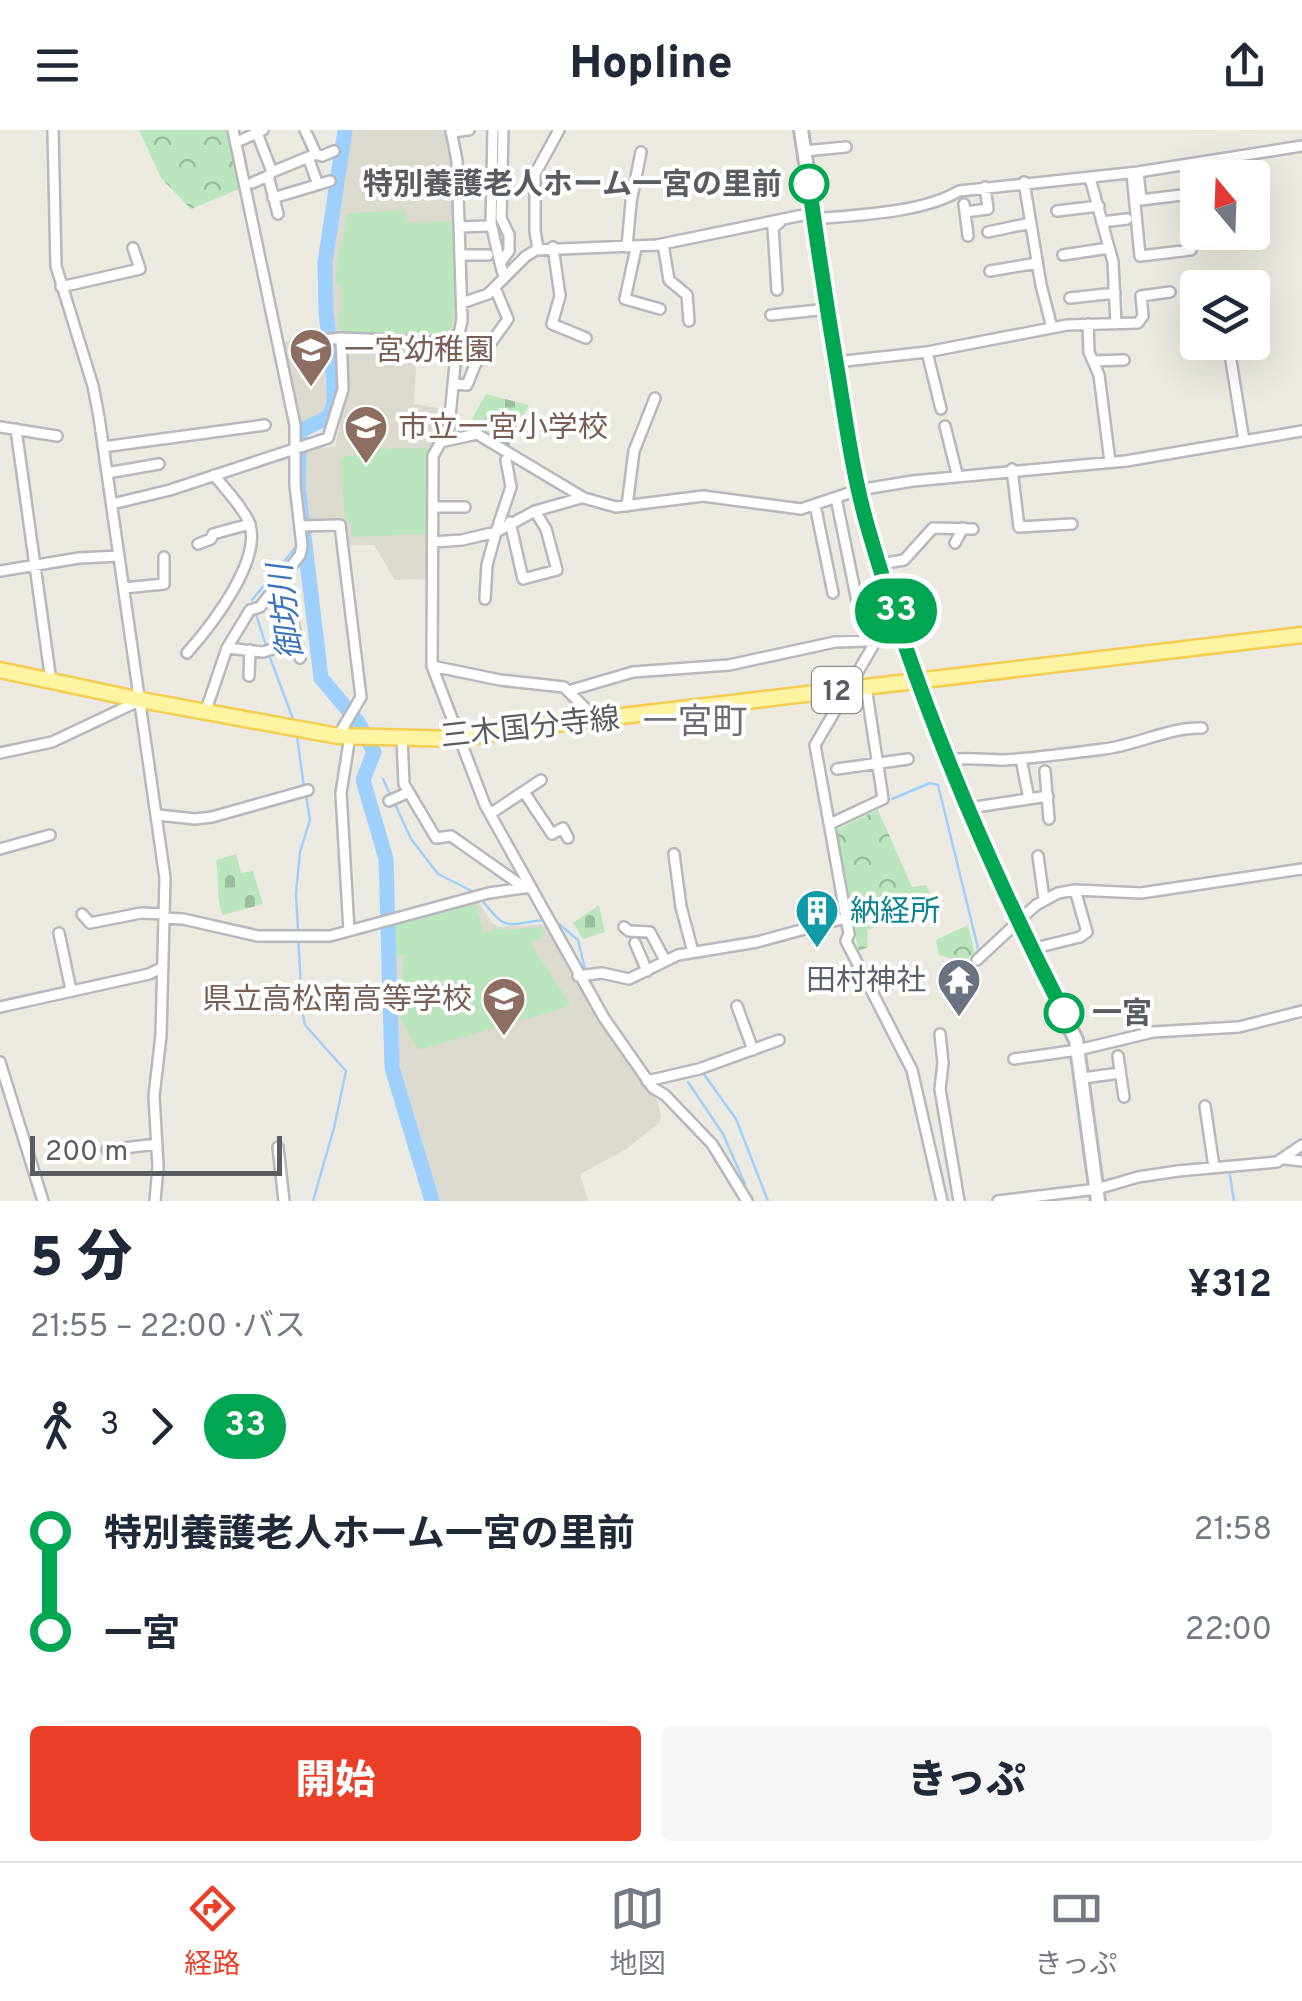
<!DOCTYPE html>
<html lang="ja">
<head>
<meta charset="utf-8">
<style>
	body { margin:0; font-family:Overpass,"Noto Sans JP",sans-serif; background:#f6f6f7; color:#1f2937; height:100vh; display:flex; flex-direction:column; font-size:38px; white-space:nowrap }
	* { box-sizing:border-box; margin:0 }
	p { font-size:32px; color:#747a83 }
	.icon { flex:none; width:55px; height:55px; fill:none; stroke:currentColor; stroke-width:2; stroke-linecap:round; stroke-linejoin:round }
	.map { position:relative; height:1071px; overflow:hidden }
	.side { display:flex; flex-direction:column; background:#fff; flex:1 }
	.side>* { flex:none }
	.badge { padding:0 20px; border-radius:32px; font-size:35px; line-height:65px }
	.needle { width:65px; rotate:341deg }
	.tools { position:absolute; left:1180px; top:30px; display:grid; gap:20px }
	.tools a { display:grid; place-items:center; width:90px; height:90px; border-radius:10px; background:#fff; box-shadow:0 10px 40px #0002; font-size:50px }
	.scale { position:absolute; left:30px; bottom:25px; width:252px; box-sizing:border-box; padding-left:10px; border:5px solid #595c61; border-top:0; font-size:28px; line-height:35px; white-space:nowrap; color:#595c61; -webkit-text-stroke:8px #fff; paint-order:stroke }
	.map>.badge { position:absolute; translate:-50% -50%; box-shadow:0 0 0 5px #fff }
	.legs { display:flex; align-items:center; gap:15px; height:110px; padding:0 30px; font-size:32px }
	.legs p { margin-inline-start:auto }
	.overview { display:flex; align-items:center; justify-content:space-between; height:170px; padding:0 30px }
	h1 { font-size:55px; font-weight:800; line-height:75px }
	.primary-button { display:flex; gap:20px; margin-top:auto; padding:20px 30px }
	.primary-button a { flex:1; height:115px; border-radius:10px; background:#ec3f27; color:#fff; font-size:40px; font-weight:800; line-height:115px; text-align:center }
	.primary-button a+a { background:#f6f6f7; color:#1f2937 }
	ul { padding:0 30px; list-style:none }
	li { display:flex; align-items:center; gap:35px; height:100px; font-size:38px }
	li i { display:grid; place-items:center; width:15px; height:100%; margin:0 12px; background:currentColor }
	li i::after { content:''; width:25px; height:25px; margin:-12px; border:8px solid; border-radius:50%; background:#fff }
	li p { margin-inline-start:auto }
	li:first-child i { background:linear-gradient(#0000 50%,currentColor 0) }
	li:last-child i { background:linear-gradient(currentColor 50%,#0000 0) }
	header { display:flex; justify-content:space-between; align-items:center; height:130px; padding:0 30px; background:#fff; font-size:45px; font-weight:800 }
	.dock { display:flex; justify-content:space-around; align-items:center; height:140px; border-top:2px solid #e0e1e3; background:#fff; font-size:28px; color:#747a83 }
	.dock a { display:grid; justify-items:center; gap:5px }
	.dock .current { color:#ec3f27 }
	.map>svg:first-child { display:block }
</style>
</head>
<body>
<header><svg class="icon" aria-label="menu" viewBox="0 0 24 24"><path d="M4 6h16M4 12h16M4 18h16"/></svg>Hopline<svg class="icon" aria-label="share" viewBox="0 0 24 24"><path d="M12 15V3M7 8l5-5 5 5M5 13v7h14v-7"/></svg></header>
<div class="map">
<svg width="1302" height="1071" viewBox="0 0 1302 1071">
	<defs>
		<pattern id="forest-crowns" width="20" height="18" patternUnits="userSpaceOnUse" patternTransform="scale(2.5)"><rect width="20" height="18" fill="#bbe5bd"/><path d="M2 6a3 3 0 1 1 6 0M12 15a3 3 0 1 1 6 0" fill="none" stroke="#9bbd9d"/></pattern>
		<pattern id="cemetery-stones" width="16" height="16" patternUnits="userSpaceOnUse" patternTransform="scale(2.5)"><rect width="16" height="16" fill="#bbe5bd"/><path d="M2 7V4a2 2 0 0 1 4 0v3zM10 15v-3a2 2 0 0 1 4 0v3z" fill="#9bbd9d"/></pattern>
	</defs>
	<rect width="100%" height="100%" fill="#eceae0"/>
	<!-- education -->
	<path fill="#dcd9ce" d="M350 0H447L453 23 458 175 454 207 450 210 337 204 331 185 329 130 336 105Z
		M327 205 332 236 329 283 301 297 287 245 283 212Z
		M350 212 417 215 414 274 443 279 440 306 430 320V449L395 450 374 415H349L345 393 341 390 307 393 300 350 303 319 335 317 348 259 346 218Z
		M477 769 492 793 499 797 546 794 641 951 655 964 661 985 659 993 625 1020 580 1044 588 1071H437L395 940 392 793Z"/>
	<!-- forest -->
	<path fill="url(#forest-crowns)" d="M139 0H227L239 59 191 79 161 48Z
		M878 680 912 757 926 755 930 763 880 780 881 795 867 800 868 817 859 821 848 779 837 699Z
		M968 795 975 825 958 831 939 825 936 810Z"/>
	<!-- cemetery -->
	<path fill="url(#cemetery-stones)" d="M486 264 529 275 510 309V321L469 294Z
		M236 724 241 743 253 741 263 774 223 785C216 772 219 746 216 730Z
		M599 775 605 802 583 809 573 793Z"/>
	<!-- pitch -->
	<path fill="#bbe5bd" d="M405 79 407 93 453 91 454 175 450 207 344 202 338 195V183L342 182 341 154 336 153C335 130 344 108 347 84Z
		M428 318V404L352 407 351 395 345 389 340 330 345 326 367 324V319Z
		M474 771 484 803 495 798 504 800 542 797 545 806 530 813 570 874 564 878 418 920 401 889 404 824 395 826 394 793Z"/>
	<g fill="none" stroke-linecap="round" stroke-linejoin="round">
		<!-- stream -->
		<path stroke="#9dd0ff" stroke-width="2.5" d="M252 470 295 418
			M256 484 266 516
			M269 525 293 589
			M297 606 304 657
			M383 649 391 666
			M306 665 310 690 300 722 296 763 302 880 305 895 346 941 334 998 313 1071
			M892 669 930 653 938 655 979 822
			M395 674 411 709 438 744 476 763
			M836 707 835 696 877 678
			M482 770C507 803 506 794 544 790
			M553 789 578 810 585 839
			M588 849 593 859
			M641 931 646 940
			M700 943H703L736 989 768 1071
			M688 952 723 1004 745 1054
			M1229 1040 1234 1071"/>
		<!-- river -->
		<path stroke="#9dd0ff" stroke-width="15" d="M345 0 325 132 326 183 334 248V274L329 287 300 301 298 356 321 548 358 592 374 622 363 650 386 729 392 938 432 1071"/>
		<defs>
			<path id="minor" d="M53 0 56 136 93 256 99 287 165 748 161 905 154 966 158 1037 155 1071
				M451 0 457 31 462 190 457 213 449 297 433 326 432 536 485 675 604 888 653 958 665 965 712 1014 747 1071
				M493 0 491 93 500 133
				M503 0 501 88 509 105V121L500 133 504 147
				M451 2 469 0
				M257 3 272 42 316 24 305 0
				M237 12 263 0
				M804 21 846 17
				M316 24 322 26 334 21
				M308 27 317 52
				M1226 31 1228 48
				M272 42 268 46 278 84
				M1138 42 1141 70 1198 63
				M1132 43 1140 126 1191 120 1188 93
				M457 46 488 44
				M1090 48 1113 132 1116 194
				M1024 52 1041 155 1052 198
				M252 53 268 46
				M273 68 330 51
				M964 74 968 106
				M1057 81 1099 76
				M965 82 988 79 985 57
				M814 89C857 85 922 83 959 61L1138 42 1302 16
				M1102 92 1127 89
				M459 97 487 96
				M988 102 1031 93
				M663 114 669 150 687 165 689 191
				M553 117 560 166 552 194 586 208
				M627 117 631 72 641 22
				M636 118 625 169 660 179
				M538 119 535 101V44L559 0
				M460 125H488
				M1063 125 1109 118
				M990 141 1037 133
				M61 157 140 139 133 118
				M777 160 773 98 780 92
				M1070 168 1115 163
				M462 173 488 164 526 126 536 120 657 115 813 83
				M771 185 828 179
				M1252 192H1254
				M1088 194 1089 222 1099 245 1110 332
				M324 210 341 208
				M1228 212 1244 311
				M927 222 941 279
				M1229 223 1259 219
				M1093 231 1124 230
				M836 232 927 222 1067 195 1138 193 1143 186 1141 166 1170 162
				M454 254 467 255 475 235 508 189 495 158
				M945 296 957 344
				M0 297 57 306
				M16 299 51 551
				M440 312 477 304 584 368 616 377 703 366 801 379 858 360 913 351 1126 331 1302 301
				M103 317 265 295
				M1012 339 1019 397 1072 394
				M107 343 159 334
				M836 368 857 471 868 487 877 509 815 615 849 804 846 811 912 940 942 1071
				M112 374 170 360 328 308 343 259 341 208 457 213
				M815 375 833 463
				M627 376 634 321 655 268
				M433 377H465
				M510 392 523 449 557 440 546 399 535 381
				M300 396 340 395 361 567 338 606
				M433 412 462 410 496 402 511 357 506 330
				M955 413 963 398
				M198 414 211 409 213 404 250 394
				M880 434 904 430 933 398 973 399
				M0 441 79 428 119 426
				M277 453 291 482 300 528
				M124 458 164 454V427
				M485 469 487 435 496 402 535 381 581 368
				M227 518 263 522 295 512
				M187 523C210 497 266 427 248 390 240 374 225 359 214 345
				M432 536 500 550 564 557 596 589
				M249 546 250 520
				M568 561 633 542 729 535 835 512 905 510
				M205 583 227 518 250 480 260 477 300 425 302 416 295 355V295L233 0
				M402 608 404 654 436 708 451 706 525 758
				M0 623 52 612 141 570
				M1021 629 1029 669
				M950 630C968 627 985 630 1004 630 1037 628 1071 623 1104 619 1137 615 1169 597 1202 598
				M837 639 908 629
				M1045 641 1049 689
				M524 662 552 704 563 698 568 708
				M389 671 409 662
				M969 678 1048 666
				M490 684 541 650
				M158 685 195 689 212 687 308 660
				M832 693 883 669 866 557
				M0 719 50 705
				M674 724 681 777 693 822
				M1038 726 1044 769
				M82 784 90 793 141 783 164 784
				M164 788 183 789 258 806H330L489 763 531 757
				M624 797 629 801 650 802 665 830
				M349 801 341 663 350 606
				M59 803 71 860
				M635 813 647 841
				M1031 819 1080 807 1087 802 1075 760
				M977 830 1036 775 1058 763 1075 760 1141 763 1302 739
				M578 846 602 843 629 849 678 825 757 812 845 788
				M737 876 753 920
				M0 877 149 844 163 837
				M940 904 943 933 940 959 959 1071
				M1118 926 1124 967
				M1014 929 1078 920 1153 902 1239 897 1302 881
				M0 932 43 1071
				M1083 948 1120 943
				M647 951 699 939 779 910
				M1205 976 1214 1037
				M278 1017 284 1071
				M107 1020 157 1014
				M1285 1029 1302 1031
				M998 1071 1097 1059 1138 1047 1178 1041 1277 1032 1302 1015"/>
			<path id="secondary" d="M801 0 850 320 868 399 918 549 978 699 1018 793 1076 910 1098 1071"/>
			<path id="primary" d="M0 540 141 570 338 606 461 609 521 598 1302 505"/>
		</defs>
		<!-- minor casing -->
		<use href="#minor" stroke="#b6b8bd" stroke-width="14"/>
		<!-- secondary casing -->
		<use href="#secondary" stroke="#b6b9bf" stroke-width="18"/>
		<!-- primary casing -->
		<use href="#primary" stroke="#f3cd52" stroke-width="19"/>
		<!-- minor -->
		<use href="#minor" stroke="#fff" stroke-width="9"/>
		<!-- secondary -->
		<use href="#secondary" stroke="#fff" stroke-width="12"/>
		<!-- primary -->
		<use href="#primary" stroke="#fff4a2" stroke-width="14"/>
	</g>
	<g fill="none" stroke-linecap="round" stroke-linejoin="round">
		<defs>
			<path id="line-1" d="M809 54C818 120 828 185 839 250 847 300 854 350 868 398 916 566 985 729 1064 883"/>
		</defs>
		<!-- line-1 casing -->
		<use href="#line-1" stroke="#fff" stroke-width="22"/>
		<!-- line-1 -->
		<use href="#line-1" stroke="#00a651" stroke-width="15"/>
	</g>
	<!-- icons -->
	<defs>
		<symbol id="school-pin" viewBox="-11 -11 22 30"><path d="M0 17L-7.5 6A9.5 9.5 0 1 1 7.5 6Z" fill="#8d6e63" stroke="#fff"/><path d="M0-5L7-2L0 1L-7-2ZM-4 1L0 2.5L4 1V4Q0 6-4 4Z" fill="#fff"/></symbol>
		<symbol id="building-pin" viewBox="-11 -11 22 30"><path d="M0 17L-7.5 6A9.5 9.5 0 1 1 7.5 6Z" fill="#0f9aa8" stroke="#fff"/><path d="M-4-6H4V6H1V3H-1V6H-4ZM-2.5-4.3h1.7v1.8h-1.7ZM.8-4.3h1.7v1.8H.8ZM-2.5-1h1.7V.8h-1.7ZM.8-1h1.7V.8H.8Z" fill="#fff"/></symbol>
		<symbol id="temple-pin" viewBox="-11 -11 22 30"><path d="M0 17L-7.5 6A9.5 9.5 0 1 1 7.5 6Z" fill="#6b7280" stroke="#fff"/><path d="M0-6L5-2H3V0L6.5 2.5H4V6H1.5V3h-3V6H-4V2.5H-6.5L-3 0V-2H-5Z" fill="#fff"/></symbol>
	</defs>
	<g fill-rule="evenodd">
		<use href="#school-pin" x="286" y="195" width="50" height="68"/>
		<use href="#school-pin" x="341" y="272" width="50" height="68"/>
		<use href="#building-pin" x="792" y="756" width="50" height="68"/>
		<use href="#temple-pin" x="934" y="825" width="50" height="68"/>
		<use href="#school-pin" x="479" y="844" width="50" height="68"/>
	</g>
	<!-- markers -->
	<g fill="#fff" stroke="#00a651" stroke-width="5">
		<circle cx="809" cy="54" r="18"/>
		<circle cx="1064" cy="883" r="18"/>
	</g>
	<g text-anchor="middle" stroke-width="8" stroke-linejoin="round" paint-order="stroke">
		<!-- shield labels -->
		<rect fill="#fff" stroke="#8b8d90" stroke-width="2.5" x="812" y="537" width="50" height="46" rx="8"/>
		<g font-size="28" font-weight="bold" fill="#595c61">
			<text x="837" y="570">12</text>
		</g>
		<!-- stop labels -->
		<g font-size="30" font-weight="bold" fill="#595c61" stroke="#fff" text-anchor="end">
			<text x="782" y="64">特別養護老人ホーム一宮の里前</text>
			<text x="1092" y="893" text-anchor="start">一宮</text>
		</g>
		<!-- education labels -->
		<g font-size="30" fill="#785e54" stroke="#fff" text-anchor="start">
			<text x="344" y="230">一宮幼稚園</text>
			<text x="398" y="307">市立一宮小学校</text>
			<text x="472" y="879" text-anchor="end">県立高松南高等学校</text>
		</g>
		<!-- street labels -->
		<g font-size="30" fill="#595c61" stroke="#fff">
			<text transform="translate(530 597) rotate(-6)" y="10">三木国分寺線</text>
		</g>
		<!-- culture labels -->
		<g font-size="30" fill="#0d838f" stroke="#fff" text-anchor="start">
			<text x="850" y="791">納経所</text>
		</g>
		<!-- worship labels -->
		<g font-size="30" fill="#5b616d" stroke="#fff" text-anchor="end">
			<text x="926" y="860">田村神社</text>
		</g>
		<!-- water labels -->
		<g font-size="32" font-style="italic" fill="#3c75bb" stroke="#fff">
			<text transform="translate(285 482) rotate(-97)" y="11">御坊川</text>
		</g>
		<!-- quarter labels -->
		<g font-size="35" fill="#6a6e74" stroke="#fff">
			<text x="695" y="603">一宮町</text>
		</g>
	</g>
</svg>
<div class="tools">
<a><svg class="needle" viewBox="-14 -14 28 28"><path d="M0-13l5 13h-10z" fill="#e53935"/><path d="M0 13l5-13h-10z" fill="#747a83"/></svg></a>
<a><svg class="icon" aria-label="layers" viewBox="0 0 24 24"><path d="M12 4l9 5-9 5-9-5zM3 14l9 5 9-5"/></svg></a>
</div>
<div class="scale">200 m</div>
<b class="badge" style="left:896px;top:481px;background:#00a651;color:#fff">33</b>
</div>
<section class="side">
<div class="overview"><div><h1>5 分</h1><p>21:55 – 22:00 · バス</p></div><b>¥312</b></div>
<div class="legs"><svg class="icon" aria-label="walk" viewBox="0 0 24 24"><circle cx="13" cy="4" r="2"/><path d="M13 8l-2 6 4 7M11 14l-3 7M7 12l3-4h3l4 4"/></svg>3<svg class="icon" aria-label="forward" viewBox="0 0 24 24"><path d="M9 5l7 7-7 7"/></svg><b class="badge" style="background:#00a651;color:#fff">33</b></div>
<ul>
<li><i style="color:#00a651"></i><b>特別養護老人ホーム一宮の里前</b><p>21:58</p></li>
<li><i style="color:#00a651"></i><b>一宮</b><p>22:00</p></li>
</ul>
<div class="primary-button"><a>開始</a><a>きっぷ</a></div>
</section>
<nav class="dock">
<a class="current"><svg class="icon" aria-label="directions" viewBox="0 0 24 24"><path d="M12 3l9 9-9 9-9-9zM9 14v-3h6M13 9l2 2-2 2"/></svg>経路</a>
<a><svg class="icon" aria-label="map" viewBox="0 0 24 24"><path d="M3 6l6-2 6 2 6-2v14l-6 2-6-2-6 2zM9 4v14M15 6v14"/></svg>地図</a>
<a><svg class="icon" aria-label="tickets" viewBox="0 0 24 24"><path d="M3 7h18v10H3zM15 7v10"/></svg>きっぷ</a>
</nav>
</body>
</html>
